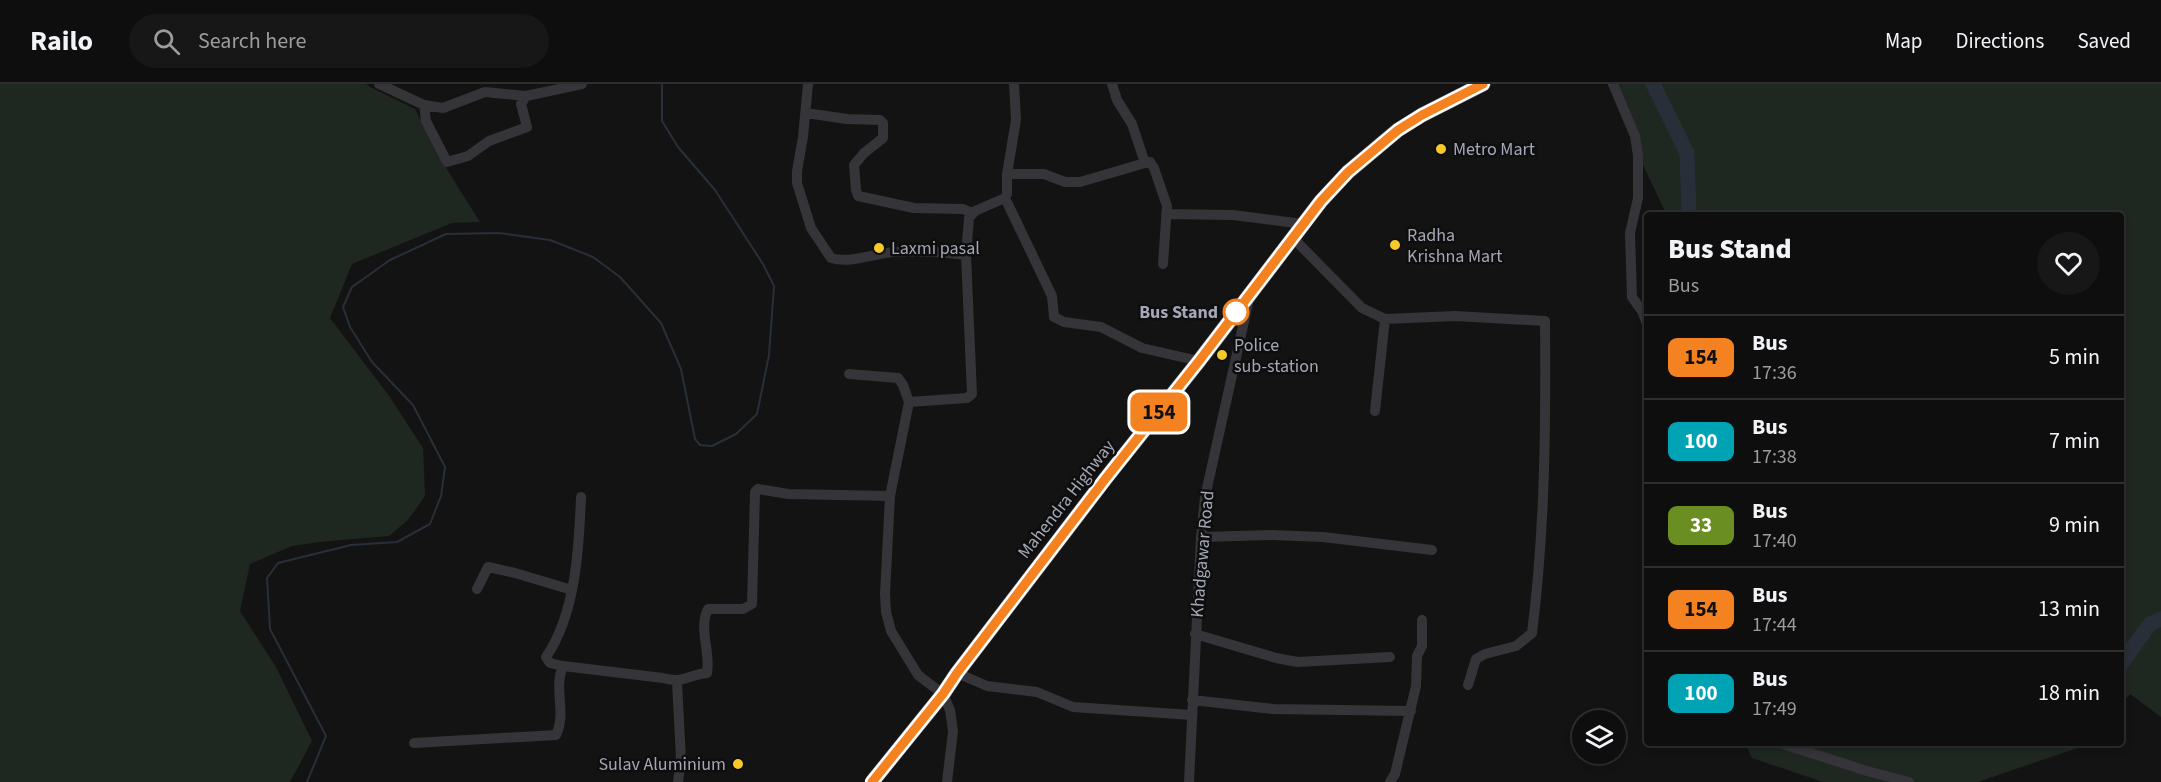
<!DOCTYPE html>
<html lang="en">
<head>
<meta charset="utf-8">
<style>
	body { margin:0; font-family:"Source Sans 3",sans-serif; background:#171718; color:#f1f3f6; height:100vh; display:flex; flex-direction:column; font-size:22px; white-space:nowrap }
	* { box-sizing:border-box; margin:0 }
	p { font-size:20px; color:#9b9c9e }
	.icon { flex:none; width:33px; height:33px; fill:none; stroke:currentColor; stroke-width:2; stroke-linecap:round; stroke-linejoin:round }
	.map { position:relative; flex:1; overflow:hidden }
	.drawer { position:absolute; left:1644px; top:128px; width:480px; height:534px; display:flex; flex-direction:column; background:#0e0e0f; border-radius:6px; box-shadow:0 3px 9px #0003,0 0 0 2px #2e2e2f }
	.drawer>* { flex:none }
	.badge { padding:0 12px; border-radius:9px; font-size:21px; line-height:39px }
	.fabs { position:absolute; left:1572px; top:626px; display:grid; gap:12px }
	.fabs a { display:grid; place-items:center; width:54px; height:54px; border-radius:50%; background:#0e0e0f; box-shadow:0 3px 9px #0003,0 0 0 2px #2e2e2f; font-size:30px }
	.map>.badge { position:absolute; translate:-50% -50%; box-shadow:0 0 0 3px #fff }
	.round { display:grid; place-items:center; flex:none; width:63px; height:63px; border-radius:32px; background:#171718 }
	.overview { display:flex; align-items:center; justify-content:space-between; height:102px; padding:0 24px }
	h1 { font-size:28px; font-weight:800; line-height:45px }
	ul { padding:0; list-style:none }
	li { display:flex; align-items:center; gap:18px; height:84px; padding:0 24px; border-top:2px solid #2e2e2f }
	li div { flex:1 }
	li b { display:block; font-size:22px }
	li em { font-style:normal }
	li .badge { min-width:66px; font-weight:700; text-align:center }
	header { display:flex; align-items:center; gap:36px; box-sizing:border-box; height:84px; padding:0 30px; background:#0e0e0f; border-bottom:2px solid #2e2e2f }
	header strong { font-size:28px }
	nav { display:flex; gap:33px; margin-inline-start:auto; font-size:21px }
	.search { width:420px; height:54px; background:#171718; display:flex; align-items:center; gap:15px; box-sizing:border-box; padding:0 21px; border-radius:33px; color:#9b9c9e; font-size:22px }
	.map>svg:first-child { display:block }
</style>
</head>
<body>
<header>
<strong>Railo</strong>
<div class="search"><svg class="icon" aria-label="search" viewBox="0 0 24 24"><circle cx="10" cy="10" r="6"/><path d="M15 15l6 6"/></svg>Search here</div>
<nav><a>Map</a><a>Directions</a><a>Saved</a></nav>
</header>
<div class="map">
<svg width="2161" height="698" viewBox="0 0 2161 698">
	<rect width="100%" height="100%" fill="#131314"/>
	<!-- green -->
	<path fill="#1f2721" d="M0 0H367L368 2 415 25 448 87 480 138 452 139 352 180 330 234 390 313 423 364 425 412 408 436 389 452 319 458 292 462 250 480 240 527 276 583 312 657 290 698H0Z
		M1612 0H2161V633L2130 610 2121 620V130H1666L1631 55Z
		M1745 659H2092L1978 698H1823L1752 674Z"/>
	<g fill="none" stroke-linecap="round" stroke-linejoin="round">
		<!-- stream -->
		<path stroke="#292f38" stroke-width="2" d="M307 698 326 652 270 545 267 494 278 479 351 461 397 458 430 440 441 412 445 383 413 321 372 278 350 243 343 223 352 203 390 176 446 150 499 149 550 156 593 173 620 193 661 239 681 285 695 355 700 361 712 362 736 350 757 330 769 271 774 202 763 180 715 106 678 63 662 37V0"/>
		<!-- river -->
		<path stroke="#292f38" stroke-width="15" d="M1653 0 1687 69 1689 130
			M2121 580 2150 540 2161 535"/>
		<!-- minor -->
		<path stroke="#343439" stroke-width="10" d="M379 0 424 21 426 37 447 78 468 72 489 57 527 43 521 20 526 12 582 0
			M808 0 803 53 797 87V99L811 144 831 174C851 180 874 169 895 168 919 167 943 168 966 171
			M1613 0 1635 52 1638 72V114L1630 149 1632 213 1642 227 1647 240
			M424 21 443 24 485 8 526 12
			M806 29 847 35 880 36 883 39V54L864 69 854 81 856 106 858 112 914 124 963 125 972 129
			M1145 79 1150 78 1154 84 1167 122 1163 180
			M1007 90H1044L1065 98H1080L1145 79 1132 40 1117 16 1112 0
			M1005 114 1052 212 1054 233 1064 238 1101 243 1142 264 1199 277
			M1166 130 1233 131 1303 140
			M1293 154 1362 224 1385 235 1455 232 1545 237C1546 341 1545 446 1532 549L1516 562 1485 570 1476 575 1468 601
			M849 290 898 294 903 301 909 318
			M1375 327 1385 235
			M581 413C579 463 576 530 546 573L550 579 563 582 663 594C684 600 687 591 707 589 711 569 698 544 708 525H743L752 520 755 408 758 405 788 410 890 412
			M1201 453 1272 451 1323 453 1432 466
			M477 505 488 483 515 489 572 506
			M1195 550 1276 574 1298 578 1390 573
			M957 589 987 602 1037 608 1073 623 1192 631
			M677 598 681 675 678 698
			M1192 616 1273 625 1411 627
			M1777 658 1867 687 1909 698
			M414 659 556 651C567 629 553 604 563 582
			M947 698 953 647 950 626 943 610 918 591 891 547 886 528 885 510 890 412 909 318 967 314 972 310 966 171 969 134 975 127 1005 114 1007 110V90L1016 36 1014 0
			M1189 698 1201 453 1205 413 1249 215
			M1390 698 1395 690 1416 602 1417 572 1422 562V536"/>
		<!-- highway -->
		<path stroke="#5f616a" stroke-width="15" d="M872 698 943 610 957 589 1106 394 1199 277 1321 117 1348 88 1398 46 1422 31 1483 0"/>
	</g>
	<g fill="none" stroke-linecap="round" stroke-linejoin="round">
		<defs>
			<path id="line" d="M872 698 943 610 957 589 1106 394 1199 277 1321 117 1348 88 1398 46 1422 31 1483 0"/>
		</defs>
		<!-- line casing -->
		<use href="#line" stroke="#fff" stroke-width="14"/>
		<!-- line -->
		<use href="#line" stroke="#f58220" stroke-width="9"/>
	</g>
	<!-- markers -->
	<g fill="#f5c92a" stroke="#0e0e0f" stroke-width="2">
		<circle cx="1441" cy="65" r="6"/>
		<circle cx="1395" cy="161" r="6"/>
		<circle cx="879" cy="164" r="6"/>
		<circle cx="1222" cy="271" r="6"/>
		<circle cx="738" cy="680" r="6"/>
	</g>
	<circle fill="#fff" stroke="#f58220" stroke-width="3" cx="1236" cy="228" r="12"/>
	<g text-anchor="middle" stroke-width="5" stroke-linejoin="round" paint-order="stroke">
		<!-- poi labels -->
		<g font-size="18" fill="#a4a7b5" stroke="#0e0e0f" text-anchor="start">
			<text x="1453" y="71">Metro Mart</text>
			<text x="1407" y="157">Radha<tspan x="1407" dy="21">Krishna Mart</tspan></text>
			<text x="891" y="170">Laxmi pasal</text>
			<text x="1234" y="267">Police<tspan x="1234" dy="21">sub-station</tspan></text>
			<text x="726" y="686" text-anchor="end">Sulav Aluminium</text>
		</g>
		<!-- stop labels -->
		<g font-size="18" font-weight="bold" fill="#a4a7b5" stroke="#0e0e0f" text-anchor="end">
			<text x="1218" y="234">Bus Stand</text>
		</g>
		<!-- street labels -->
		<g font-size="18" fill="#a4a7b5" stroke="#0e0e0f">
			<text transform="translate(1066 415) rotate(-52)" y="6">Mahendra Highway</text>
			<text transform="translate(1202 470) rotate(-85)" y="6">Khadgawar Road</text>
		</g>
	</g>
</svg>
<div class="fabs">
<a><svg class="icon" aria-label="layers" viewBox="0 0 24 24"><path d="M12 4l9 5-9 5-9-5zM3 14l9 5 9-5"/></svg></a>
</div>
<b class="badge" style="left:1159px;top:328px;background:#f58220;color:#111">154</b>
<section class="drawer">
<div class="overview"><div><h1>Bus Stand</h1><p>Bus</p></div><a class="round"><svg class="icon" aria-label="heart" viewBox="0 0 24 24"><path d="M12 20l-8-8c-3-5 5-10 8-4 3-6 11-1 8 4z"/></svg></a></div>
<ul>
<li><span class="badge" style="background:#f58220;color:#111">154</span><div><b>Bus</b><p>17:36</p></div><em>5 min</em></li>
<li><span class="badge" style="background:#00a3b4;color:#fff">100</span><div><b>Bus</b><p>17:38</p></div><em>7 min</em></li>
<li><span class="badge" style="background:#6b8e23;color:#fff">33</span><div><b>Bus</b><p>17:40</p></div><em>9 min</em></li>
<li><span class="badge" style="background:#f58220;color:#111">154</span><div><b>Bus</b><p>17:44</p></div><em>13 min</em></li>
<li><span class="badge" style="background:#00a3b4;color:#fff">100</span><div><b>Bus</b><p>17:49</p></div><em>18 min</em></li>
</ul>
</section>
</div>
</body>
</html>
